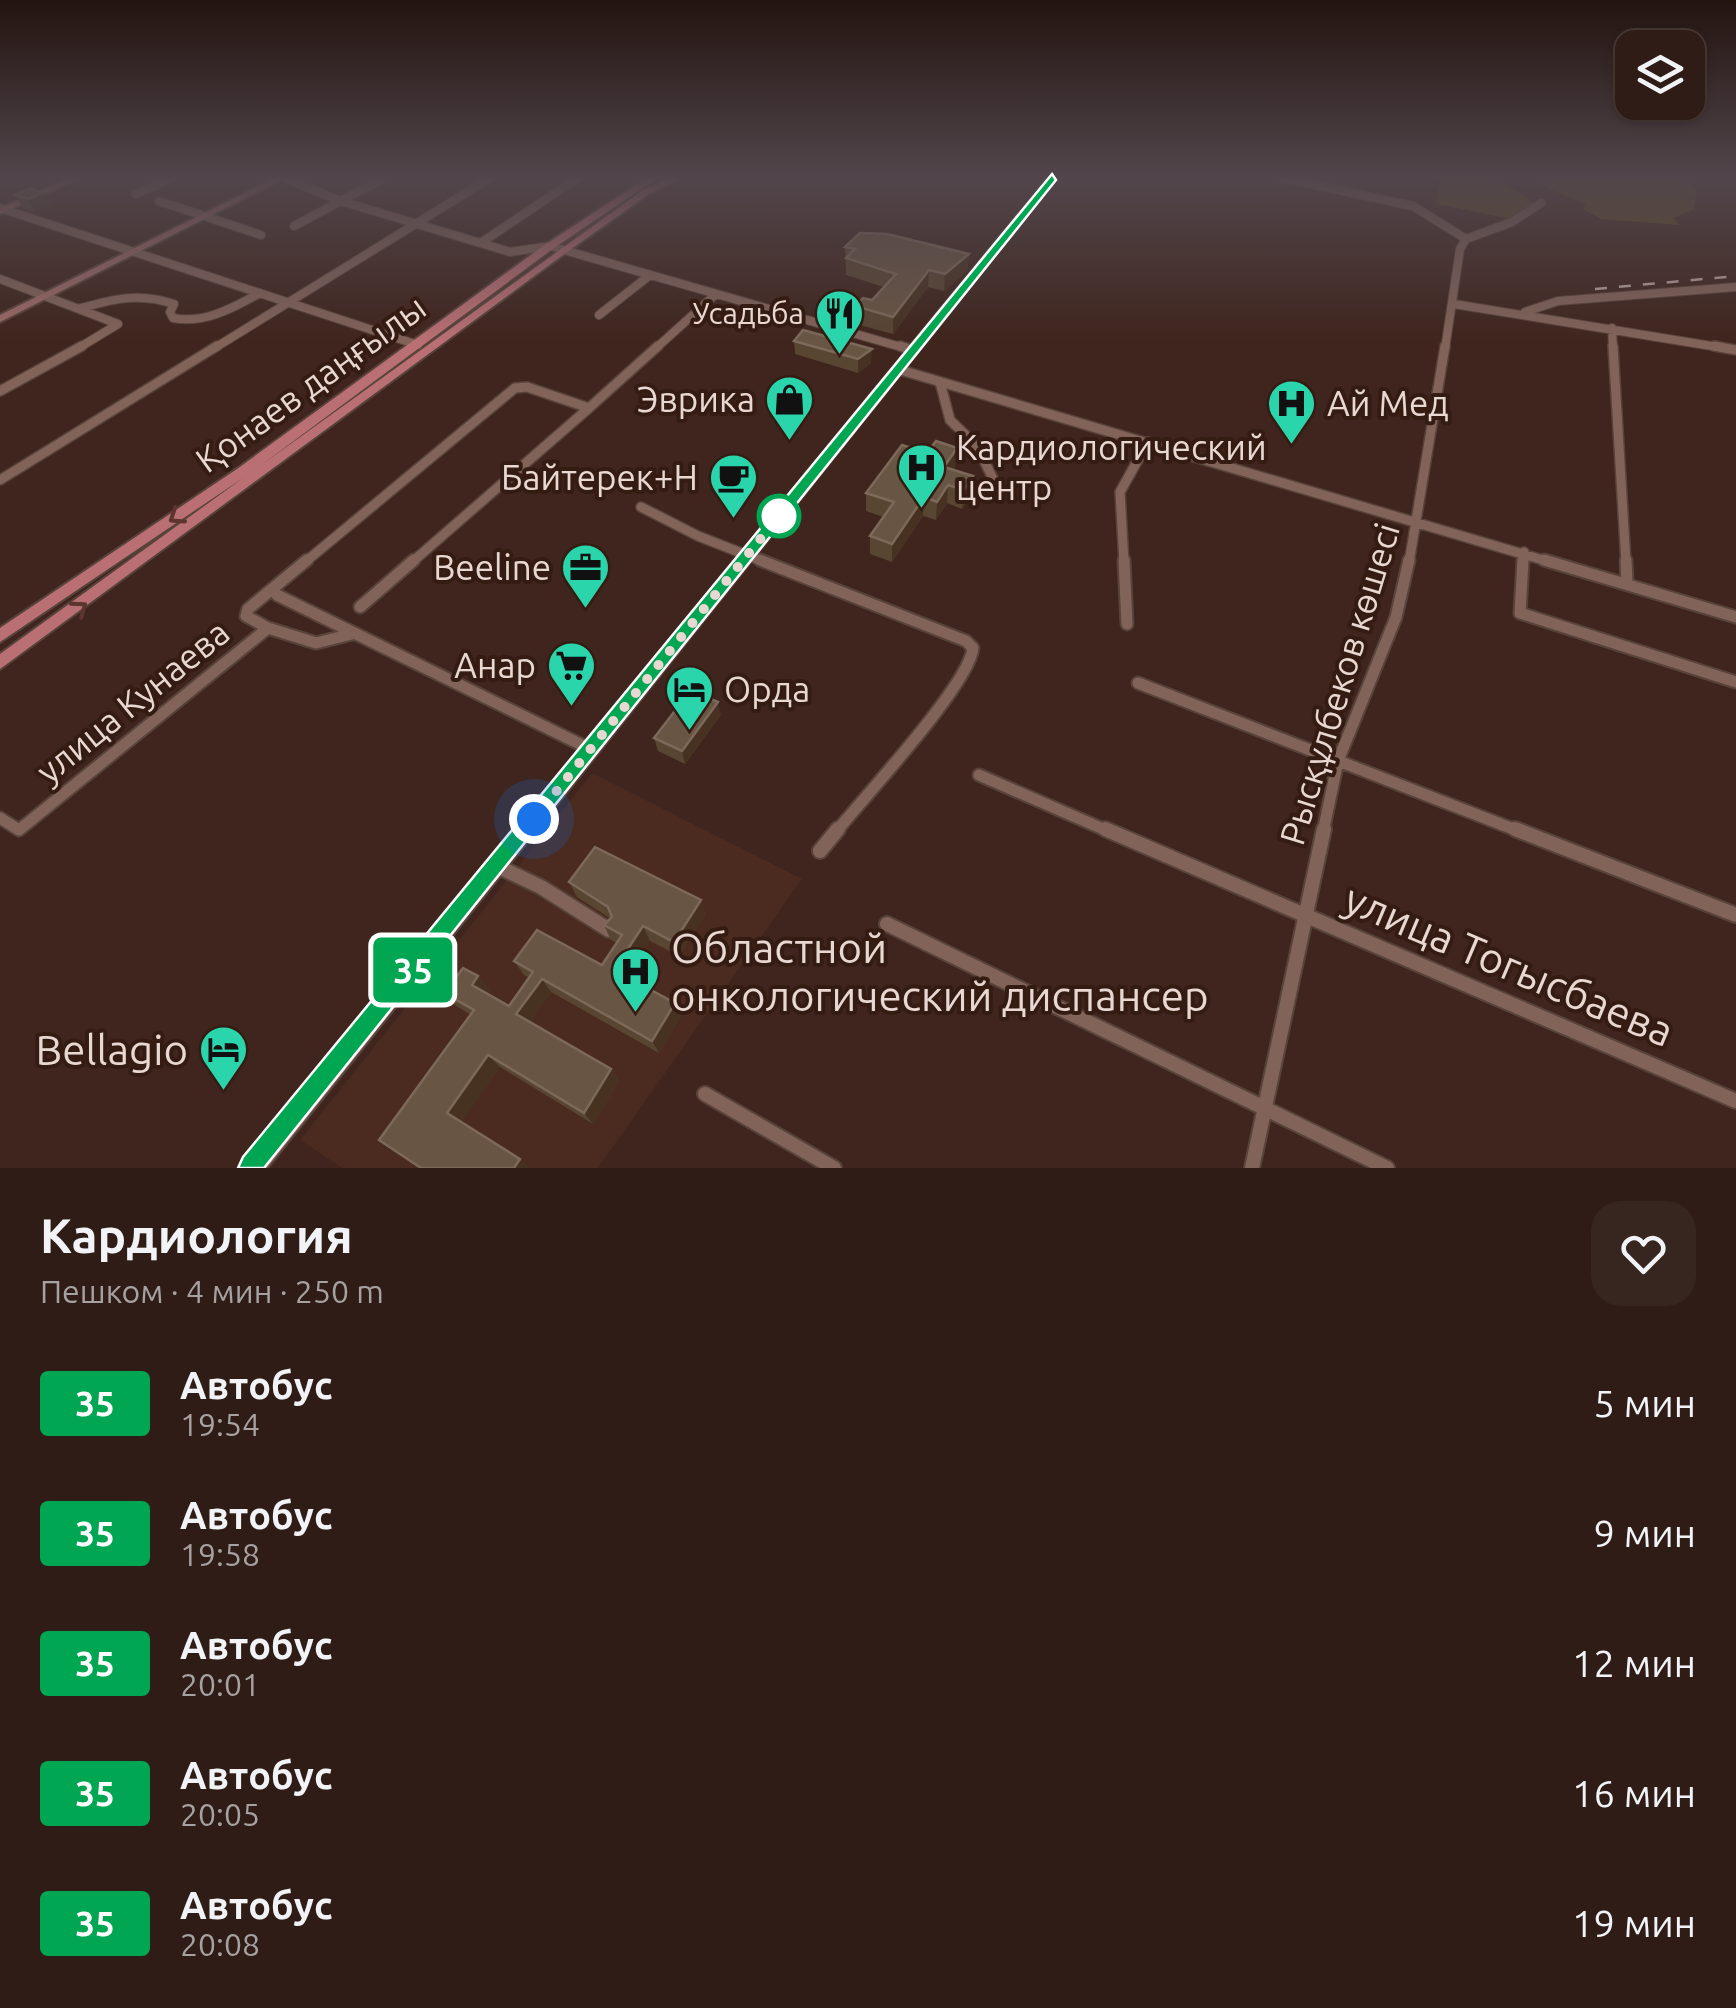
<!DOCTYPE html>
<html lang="ru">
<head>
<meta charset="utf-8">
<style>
	body { margin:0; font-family:Ubuntu,sans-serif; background:#37251f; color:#f1f3f6; height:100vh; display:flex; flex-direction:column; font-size:38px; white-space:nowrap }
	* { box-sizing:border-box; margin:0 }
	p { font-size:32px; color:#a7a1a1 }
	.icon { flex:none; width:55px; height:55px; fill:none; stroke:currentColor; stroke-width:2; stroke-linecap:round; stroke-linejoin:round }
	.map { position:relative; height:1168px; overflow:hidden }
	.drawer { display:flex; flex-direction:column; background:#2f1c16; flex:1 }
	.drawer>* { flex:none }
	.badge { padding:0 20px; border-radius:8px; font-size:35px; line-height:65px }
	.controls { position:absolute; left:1615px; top:30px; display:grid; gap:20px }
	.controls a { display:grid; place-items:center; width:90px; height:90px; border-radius:20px; background:#2f1c16; box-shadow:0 2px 8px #0004,0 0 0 2px #4a3a35; font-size:50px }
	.you { position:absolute; width:50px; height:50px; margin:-25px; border:8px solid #fff; border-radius:50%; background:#1a73e8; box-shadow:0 0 0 15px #1a73e833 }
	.map>.badge { position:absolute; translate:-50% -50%; box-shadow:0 0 0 5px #fff }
	.round { display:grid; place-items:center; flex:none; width:105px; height:105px; border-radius:30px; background:#37251f }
	.head { display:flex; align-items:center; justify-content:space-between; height:170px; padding:0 40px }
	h1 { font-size:48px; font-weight:700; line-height:75px }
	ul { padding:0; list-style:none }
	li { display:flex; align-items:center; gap:30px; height:130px; padding:0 40px }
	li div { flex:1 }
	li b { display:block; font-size:38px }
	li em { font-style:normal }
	li .badge { min-width:110px; font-weight:700; text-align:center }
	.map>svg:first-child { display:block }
</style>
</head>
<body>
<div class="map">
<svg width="1736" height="1168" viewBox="0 0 1736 1168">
	<rect width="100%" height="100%" fill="#3f251d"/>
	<!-- built -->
	<path fill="#4b2a1f" d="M592 773 802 879 598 1168H342L300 1140Z"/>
	<!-- green -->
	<path fill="#5b4c1a" d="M1426 178H1496L1536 204 1512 219 1436 204 1441 180Z
		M1535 178H1688L1697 191 1694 209 1674 218 1679 225 1601 219 1583 209 1586 204 1552 190Z"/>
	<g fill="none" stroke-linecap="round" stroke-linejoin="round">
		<defs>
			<path id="minor-far3" d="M284 178 341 201 510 252 550 246 908 349
				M1282 178 1413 206 1466 239
				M136 194 172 178
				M159 201 261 235
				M0 208 418 345
				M294 226 384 178
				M482 242 578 178
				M0 279 118 324 77 349
				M1454 304 1730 349
				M81 308C114 299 140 292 174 304L170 312 173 318C206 324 232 308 260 293
				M1525 312 1558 301 1736 287
				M599 315 650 275
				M1612 328 1613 349
				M213 349 490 178
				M655 349 716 294
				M1445 349 1460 249 1466 239 1512 222 1541 203"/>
			<path id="minor-far2" d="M900 346 912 350
				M1613 346 1626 563
				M1714 346 1736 350
				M897 369 1553 563
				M940 382 950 420 977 446 999 491
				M0 391 82 346
				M0 480 217 346
				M641 507 698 536 767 563
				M304 563 515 388 527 387 589 408 658 346
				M411 563 589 408
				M1124 563 1120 492 1148 442
				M1409 563 1445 346
				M1523 563 1524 552"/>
			<path id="minor-far1" d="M760 560 966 641 973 648C969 685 864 797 836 832
				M1124 560 1127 624
				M1523 560 1520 613 1736 682
				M1544 560 1736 617
				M1626 560 1627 583
				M277 595 590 749
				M360 607 414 560
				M268 628 246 616 248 609 307 560
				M1138 683 1521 832
				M979 775 1110 832
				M0 818 19 830 268 628 316 643 352 634
				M1323 832 1338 761 1396 617 1409 560"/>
			<path id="minor" d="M1105 829 1736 1101
				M1515 829 1736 915
				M820 851 838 829
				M497 866 541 887 609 930
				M887 924 1387 1168
				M705 1094 834 1168
				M1252 1168 1324 829"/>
			<path id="secondary" d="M71 178H81L0 214V208Z
				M275 178H285L0 322V315Z
				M1048 178H1056L267 1168H242L245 1160Z"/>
			<path id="primary" d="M647 178 656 179 554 248 260 466 643 190 669 178H681L649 194 567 252 0 669V654L243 478 0 642V628L237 469 546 244Z"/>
		</defs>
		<!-- minor-far3 casing -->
		<use href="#minor-far3" stroke="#58433b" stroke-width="10"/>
		<!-- minor-far2 casing -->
		<use href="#minor-far2" stroke="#58433b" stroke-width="12"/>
		<!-- minor-far1 casing -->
		<use href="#minor-far1" stroke="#58433b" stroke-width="15"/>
		<!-- minor casing -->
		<use href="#minor" stroke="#58433b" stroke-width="18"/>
		<!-- secondary casing -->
		<use href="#secondary" stroke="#58433b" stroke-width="4"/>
		<!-- primary casing -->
		<use href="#primary" stroke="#58433b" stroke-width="4"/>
		<!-- minor-far3 -->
		<use href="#minor-far3" stroke="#816359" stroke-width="8"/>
		<!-- minor-far2 -->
		<use href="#minor-far2" stroke="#816359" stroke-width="9"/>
		<!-- minor-far1 -->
		<use href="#minor-far1" stroke="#816359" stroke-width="11"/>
		<!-- minor -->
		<use href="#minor" stroke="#816359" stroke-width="14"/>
		<!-- secondary -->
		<use href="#secondary" fill="#9d6966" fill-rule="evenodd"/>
		<!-- primary -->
		<use href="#primary" fill="#b96f73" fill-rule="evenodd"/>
		<!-- rail -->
		<path stroke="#baa6a0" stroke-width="2.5" stroke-dasharray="12 12" stroke-linecap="butt" d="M1595 289 1736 276"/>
	</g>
	<!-- wall -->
	<path fill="#584532" d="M43 193 51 206 36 212 23 208 15 195Z
		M845 247 969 254 967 271 944 291 928 287 893 334 856 324 855 306 872 300 884 287 846 275Z
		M794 341 871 363 858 373 795 354Z
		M957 448 955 466 953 470 971 495 962 509 947 503 936 520 923 516 892 562 870 554V536L883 517 866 511V493L927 453Z
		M721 715 685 764 658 751 654 738Z
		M569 882 701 900 705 915 679 956 650 941 626 976 675 1003 681 1016 659 1053 551 992 530 1022 611 1069 619 1081 593 1124 500 1067 461 1122 421 1168 471 1015 456 1006 444 993 478 976 489 990 487 993 509 1006 529 978 524 975 514 961 602 965 617 943 611 940 604 925 611 919 577 897Z"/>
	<!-- shaded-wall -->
	<path fill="#473222" d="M43 193 51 206 36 212 28 199Z
		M969 254 967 271 944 291 945 274Z
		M929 270 928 287 893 334V317Z
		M872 349 871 363 858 373V359Z
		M957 448 955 466 942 485 944 467Z
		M973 476 971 495 962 509 964 490Z
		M948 485 947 503 936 520 937 502Z
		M924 497 923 516 892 562V544Z
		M718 702 721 715 685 764 682 751Z
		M701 900 705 915 679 956 674 942Z
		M643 926 650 941 622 984 614 970Z
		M478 976 489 990 483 998 472 985Z
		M542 979 551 992 527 1027 516 1014Z
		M675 1003 681 1016 659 1053 652 1041Z
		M488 1055 500 1067 460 1124 447 1113Z
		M611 1069 619 1081 593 1124 584 1113Z
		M520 1159 530 1168H514Z"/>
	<!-- building -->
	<path fill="#685543" stroke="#7c695a" stroke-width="2.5" d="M30 188 43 193 28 199 15 195Z
		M860 233 887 234 969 254 945 274 929 270 893 317 855 306 863 298 872 300 896 274 846 258 855 249 845 247Z
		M803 330 872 349 858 359 794 341Z
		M936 441 957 448 944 467 973 476 964 490 948 485 937 502 924 497 892 544 870 536 894 502 866 493 902 445 927 453Z
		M691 690 718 702 682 751 654 738Z
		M595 847 701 900 674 942 643 926 614 970 675 1003 652 1041 542 979 516 1014 611 1069 584 1113 488 1055 447 1113 520 1159 514 1168H421L379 1140 474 1010 444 993 463 968 478 976 472 985 509 1006 533 972 514 961 537 930 602 965 622 935 604 925 612 917 608 907 569 882Z"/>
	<!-- one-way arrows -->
	<defs><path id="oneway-chevron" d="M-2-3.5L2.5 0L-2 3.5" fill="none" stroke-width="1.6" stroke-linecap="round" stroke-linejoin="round" transform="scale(2.5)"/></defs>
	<g stroke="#5c3530">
		<use href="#oneway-chevron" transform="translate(176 517) rotate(146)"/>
		<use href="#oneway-chevron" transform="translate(80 608) rotate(-36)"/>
	</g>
	<!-- sky -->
	<linearGradient id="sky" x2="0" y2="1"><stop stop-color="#231410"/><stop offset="0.52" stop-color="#52464c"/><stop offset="1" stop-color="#52464c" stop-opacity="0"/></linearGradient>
	<rect width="1736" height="341" fill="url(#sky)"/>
	<!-- line -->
	<path fill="#00a651" stroke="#fff" stroke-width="2.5" d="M1052 174 1056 180 264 1168H238L243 1157Z"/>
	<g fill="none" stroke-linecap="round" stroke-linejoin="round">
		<!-- walk -->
		<path stroke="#e9d8d2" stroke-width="10" stroke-dasharray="0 18" d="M534 819 779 516"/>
	</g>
	<!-- icons -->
	<defs>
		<symbol id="restaurant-pin" viewBox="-11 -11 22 30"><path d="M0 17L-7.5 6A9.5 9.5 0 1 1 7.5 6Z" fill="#2ad5ac" stroke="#341c13"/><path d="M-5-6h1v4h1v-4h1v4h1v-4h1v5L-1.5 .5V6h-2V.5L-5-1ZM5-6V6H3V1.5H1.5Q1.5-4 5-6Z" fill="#111"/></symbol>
		<symbol id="shop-pin" viewBox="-11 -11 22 30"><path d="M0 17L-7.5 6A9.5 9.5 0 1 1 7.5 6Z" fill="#2ad5ac" stroke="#341c13"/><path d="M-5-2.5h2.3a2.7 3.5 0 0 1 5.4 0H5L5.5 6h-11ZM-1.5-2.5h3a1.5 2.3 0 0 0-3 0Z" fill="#111"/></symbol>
		<symbol id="hospital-pin" viewBox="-11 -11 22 30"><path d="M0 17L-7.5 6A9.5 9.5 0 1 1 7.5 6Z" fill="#2ad5ac" stroke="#341c13"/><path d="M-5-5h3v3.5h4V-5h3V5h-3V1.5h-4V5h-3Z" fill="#111"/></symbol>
		<symbol id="cafe-pin" viewBox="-11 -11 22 30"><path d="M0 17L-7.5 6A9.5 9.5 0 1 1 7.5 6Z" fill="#2ad5ac" stroke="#341c13"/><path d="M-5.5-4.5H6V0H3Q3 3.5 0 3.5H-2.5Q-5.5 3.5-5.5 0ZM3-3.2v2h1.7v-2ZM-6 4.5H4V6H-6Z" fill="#111"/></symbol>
		<symbol id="office-pin" viewBox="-11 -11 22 30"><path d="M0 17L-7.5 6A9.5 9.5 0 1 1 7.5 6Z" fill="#2ad5ac" stroke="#341c13"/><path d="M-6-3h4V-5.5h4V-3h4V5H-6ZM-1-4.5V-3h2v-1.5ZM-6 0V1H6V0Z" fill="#111"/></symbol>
		<symbol id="supermarket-pin" viewBox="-11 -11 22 30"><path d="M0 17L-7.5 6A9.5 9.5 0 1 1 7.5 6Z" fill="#2ad5ac" stroke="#341c13"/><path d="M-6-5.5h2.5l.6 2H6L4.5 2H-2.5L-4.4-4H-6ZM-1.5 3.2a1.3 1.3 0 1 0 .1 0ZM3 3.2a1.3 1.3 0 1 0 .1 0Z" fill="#111"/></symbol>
		<symbol id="hotel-pin" viewBox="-11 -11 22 30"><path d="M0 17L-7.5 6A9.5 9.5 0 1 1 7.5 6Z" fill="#2ad5ac" stroke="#341c13"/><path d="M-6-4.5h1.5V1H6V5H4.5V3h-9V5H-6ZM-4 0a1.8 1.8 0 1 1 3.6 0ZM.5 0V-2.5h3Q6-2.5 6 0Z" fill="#111"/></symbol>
	</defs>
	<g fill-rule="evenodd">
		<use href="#restaurant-pin" x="812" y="286" width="55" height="75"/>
		<use href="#shop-pin" x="762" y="372" width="55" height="75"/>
		<use href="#hospital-pin" x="1264" y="376" width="55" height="75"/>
		<use href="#hospital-pin" x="894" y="440" width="55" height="75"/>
		<use href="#cafe-pin" x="706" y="450" width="55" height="75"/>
		<use href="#office-pin" x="558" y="540" width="55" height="75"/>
		<use href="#supermarket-pin" x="544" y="638" width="55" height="75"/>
		<use href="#hotel-pin" x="662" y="662" width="55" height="75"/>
		<use href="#hospital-pin" x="608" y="944" width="55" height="75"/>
		<use href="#hotel-pin" x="196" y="1022" width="55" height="75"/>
	</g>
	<!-- markers -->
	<circle fill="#fff" stroke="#00a651" stroke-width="5" cx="779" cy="516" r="20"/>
	<g text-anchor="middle" stroke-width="8" stroke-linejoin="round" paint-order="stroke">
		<!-- far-poi labels -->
		<g font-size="30" fill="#e9d8d2" stroke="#341c13" text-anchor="end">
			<text x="804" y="324">Усадьба</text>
		</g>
		<!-- street labels -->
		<g font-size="35" fill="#e9d8d2" stroke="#341c13">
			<text transform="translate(311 384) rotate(-36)" y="12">Қонаев даңғылы</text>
			<text transform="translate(1340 684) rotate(-73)" y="12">Рысқұлбеков көшесі</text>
			<text transform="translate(133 702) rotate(-39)" y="12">улица Кунаева</text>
		</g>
		<!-- poi labels -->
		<g font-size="35" fill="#e9d8d2" stroke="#341c13" text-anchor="end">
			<text x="755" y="412">Эврика</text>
			<text x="1327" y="416" text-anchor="start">Ай Мед</text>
			<text x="956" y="460" text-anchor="start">Кардиологический<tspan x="956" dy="40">центр</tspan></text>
			<text x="698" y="490">Байтерек+Н</text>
			<text x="551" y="580">Beeline</text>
			<text x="536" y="678">Анар</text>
			<text x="724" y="702" text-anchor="start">Орда</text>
		</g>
		<!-- near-poi labels -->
		<g font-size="42" fill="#e9d8d2" stroke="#341c13" text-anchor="start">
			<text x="671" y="963">Областной<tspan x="671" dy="48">онкологический диспансер</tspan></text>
			<text x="188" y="1065" text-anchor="end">Bellagio</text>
		</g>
		<!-- near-street labels -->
		<g font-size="42" fill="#e9d8d2" stroke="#341c13">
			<text transform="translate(1509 965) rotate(23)" y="15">улица Тогысбаева</text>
		</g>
	</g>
</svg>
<div class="controls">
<a><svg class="icon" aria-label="layers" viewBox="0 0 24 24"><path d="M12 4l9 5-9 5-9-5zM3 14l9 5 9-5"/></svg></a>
</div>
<div class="you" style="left:534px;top:819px"></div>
<b class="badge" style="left:413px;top:970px;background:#00a651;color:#fff">35</b>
</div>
<section class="drawer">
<div class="head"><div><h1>Кардиология</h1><p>Пешком · 4 мин · 250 m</p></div><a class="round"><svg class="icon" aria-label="heart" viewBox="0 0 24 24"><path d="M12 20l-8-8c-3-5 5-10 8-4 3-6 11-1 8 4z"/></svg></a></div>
<ul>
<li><span class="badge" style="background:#00a651;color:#fff">35</span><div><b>Автобус</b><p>19:54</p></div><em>5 мин</em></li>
<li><span class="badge" style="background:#00a651;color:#fff">35</span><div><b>Автобус</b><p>19:58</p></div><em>9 мин</em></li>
<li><span class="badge" style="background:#00a651;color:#fff">35</span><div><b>Автобус</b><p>20:01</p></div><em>12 мин</em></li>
<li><span class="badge" style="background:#00a651;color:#fff">35</span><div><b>Автобус</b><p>20:05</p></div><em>16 мин</em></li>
<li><span class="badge" style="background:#00a651;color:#fff">35</span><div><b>Автобус</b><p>20:08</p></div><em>19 мин</em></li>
</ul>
</section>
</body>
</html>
